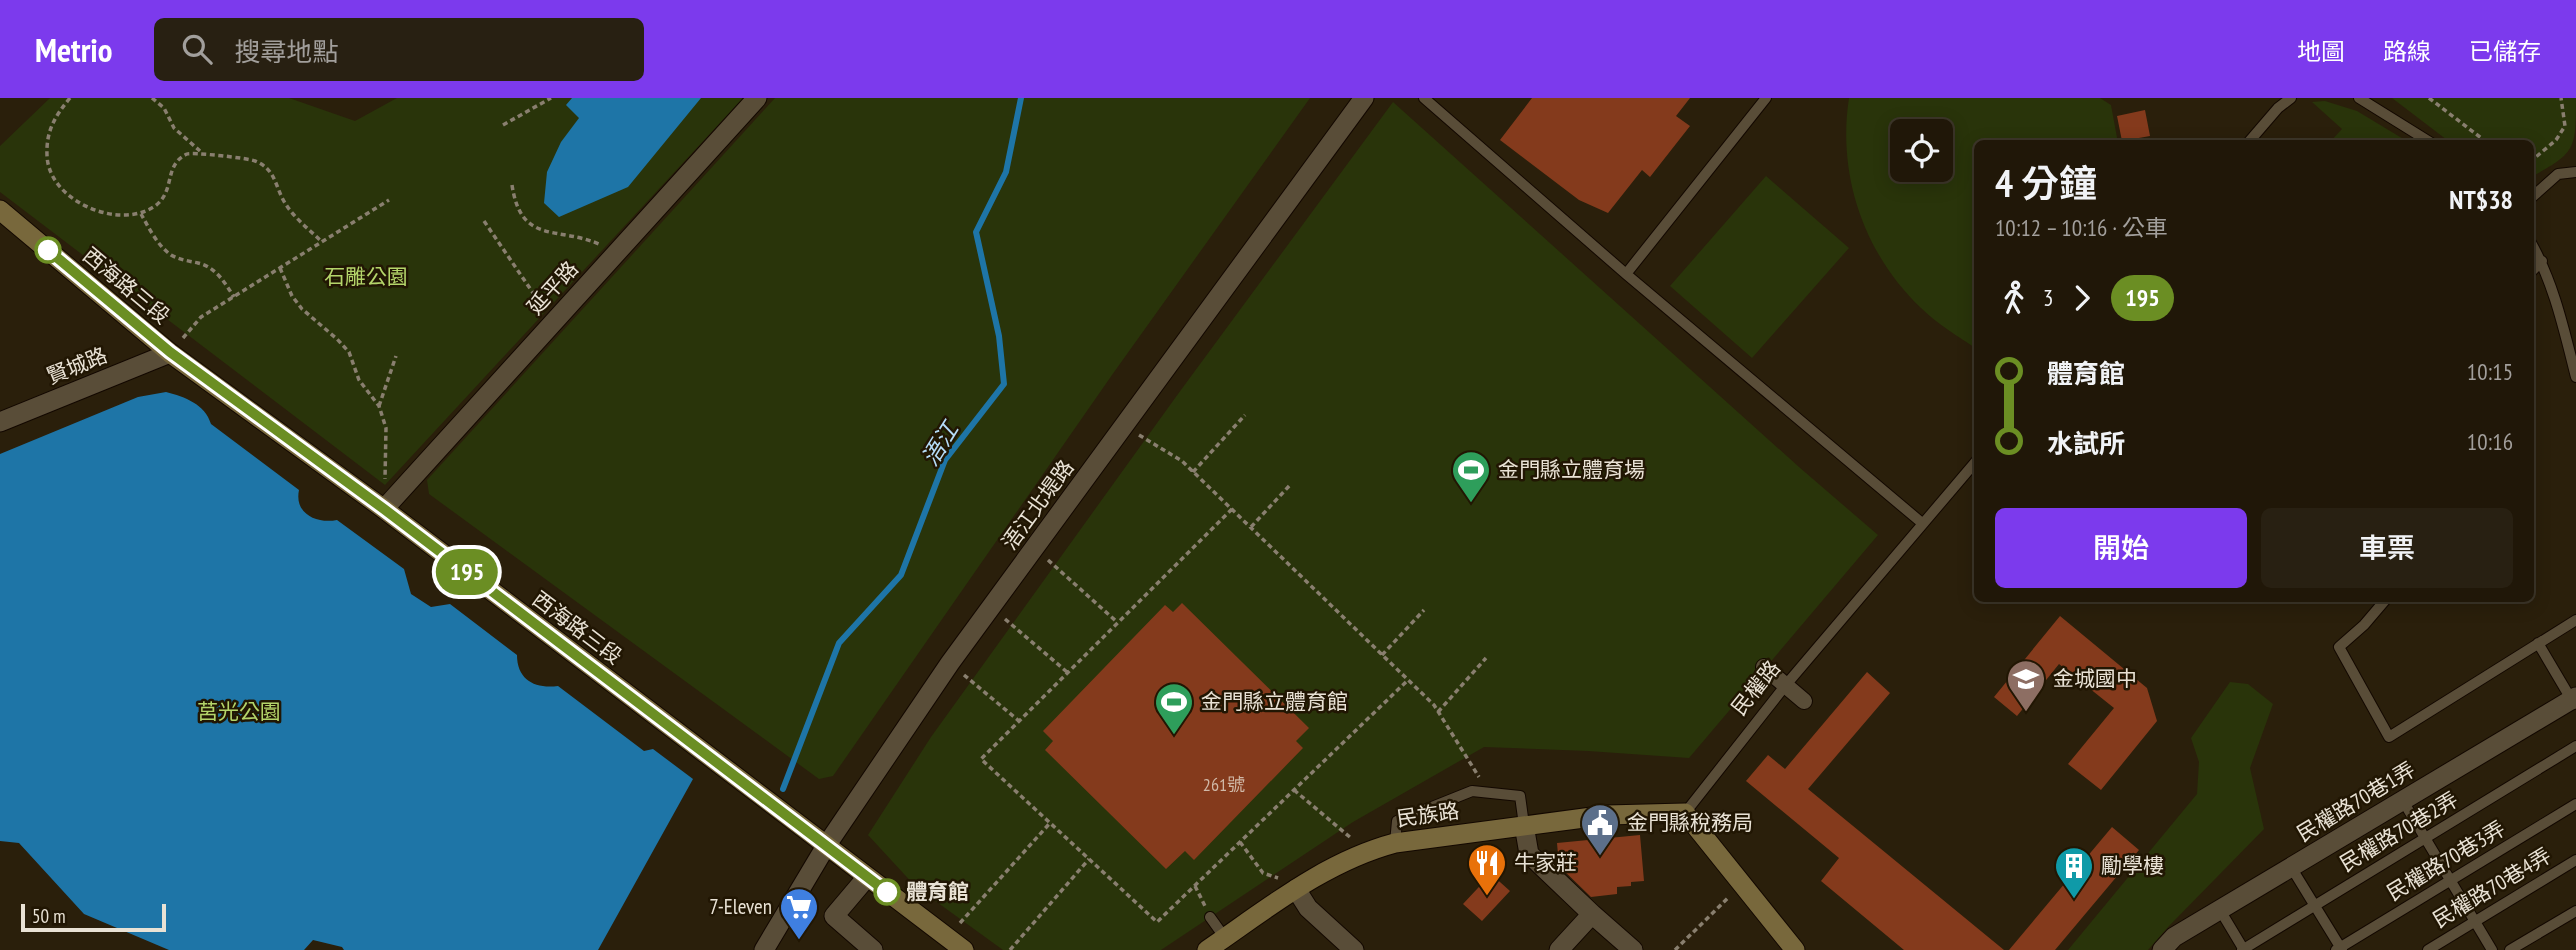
<!DOCTYPE html>
<html lang="zh-TW">
<head>
<meta charset="utf-8">
<style>
	body { margin:0; font-family:"PT Sans Narrow","Noto Sans TC",sans-serif; background:#282012; color:#f1f3f6; height:100vh; display:flex; flex-direction:column; font-size:26px; white-space:nowrap }
	* { box-sizing:border-box; margin:0 }
	p { font-size:23px; color:#a29f9c }
	.icon { flex:none; width:38px; height:38px; fill:none; stroke:currentColor; stroke-width:2; stroke-linecap:round; stroke-linejoin:round }
	.map { position:relative; flex:1; overflow:hidden }
	.drawer { position:absolute; left:1974px; top:42px; width:560px; height:462px; display:flex; flex-direction:column; background:#201708; border-radius:10px; box-shadow:0 4px 18px #0003,0 0 0 2px #3d3629 }
	.drawer>* { flex:none }
	.badge { padding:0 14px; border-radius:23px; font-size:24px; line-height:46px }
	.tools { position:absolute; left:1890px; top:21px; display:grid; gap:14px }
	.tools a { display:grid; place-items:center; width:63px; height:63px; border-radius:10px; background:#201708; box-shadow:0 4px 18px #0003,0 0 0 2px #3d3629; font-size:35px }
	.scale { position:absolute; left:21px; bottom:18px; width:145px; box-sizing:border-box; padding-left:7px; border:4px solid #e9e2d5; border-top:0; font-size:19px; line-height:24px; white-space:nowrap; color:#e9e2d5; -webkit-text-stroke:5px #211603; paint-order:stroke }
	.map>.badge { position:absolute; translate:-50% -50%; box-shadow:0 0 0 4px #fff }
	.legs { display:flex; align-items:center; gap:10px; height:77px; padding:0 21px; font-size:23px }
	.legs p { margin-inline-start:auto }
	.head { display:flex; align-items:center; justify-content:space-between; height:119px; padding:0 21px }
	h1 { font-size:38px; font-weight:600; line-height:52px }
	.cta { display:flex; gap:14px; margin-top:auto; padding:14px 21px }
	.cta a { flex:1; height:80px; border-radius:10px; background:#7c3aed; color:#fff; font-size:28px; font-weight:600; line-height:80px; text-align:center }
	.cta a+a { background:#282012; color:#f1f3f6 }
	ul { padding:0 21px; list-style:none }
	li { display:flex; align-items:center; gap:24px; height:70px; font-size:26px }
	li i { display:grid; place-items:center; width:10px; height:100%; margin:0 9px; background:currentColor }
	li i::after { content:''; width:18px; height:18px; margin:-9px; border:5px solid; border-radius:50%; background:#201708 }
	li p { margin-inline-start:auto }
	li:first-child i { background:linear-gradient(#0000 50%,currentColor 0) }
	li:last-child i { background:linear-gradient(currentColor 50%,#0000 0) }
	header { display:flex; align-items:center; gap:42px; box-sizing:border-box; height:98px; padding:0 35px; background:#7c3aed; color:#fff }
	header strong { font-size:33px }
	nav { display:flex; gap:38px; margin-inline-start:auto; font-size:24px }
	.search { width:490px; height:63px; background:#282012; display:flex; align-items:center; gap:18px; box-sizing:border-box; padding:0 24px; border-radius:10px; color:#a29f9c; font-size:26px }
	.map>svg:first-child { display:block }
</style>
</head>
<body>
<header>
<strong>Metrio</strong>
<div class="search"><svg class="icon" aria-label="search" viewBox="0 0 24 24"><circle cx="10" cy="10" r="6"/><path d="M15 15l6 6"/></svg>搜尋地點</div>
<nav><a>地圖</a><a>路線</a><a>已儲存</a></nav>
</header>
<div class="map">
<svg width="2576" height="852" viewBox="0 0 2576 852">
	<rect width="100%" height="100%" fill="#2a1f0b"/>
	<!-- green -->
	<path fill="#29340a" fill-rule="evenodd" d="M50 0H289L355 23 397 0H743L385 387 0 94V48Z
		M775 0H1310L1112 277 833 678 819 681 429 396 427 382Z
		M1849 0H2100L2111 7 2118 45 1978 46 1977 251C1959 239 1937 226 1921 210 1864 156 1837 77 1849 0ZM1902 33H1941V72H1902Z
		M2392 0H2576C2576 51 2576 55 2531 79L2530 46 2451 45Z
		M2325 3 2357 13 2410 45H2329L2342 31 2312 4Z
		M1393 4 1799 369 1878 437 1689 660 1588 653 1484 649 1353 724 1161 852H1003L916 789 868 737 931 639 1178 296Z
		M1766 78 1849 150 1752 260 1670 188Z
		M2230 584 2248 586 2273 606 2250 670 2264 731 2169 828 2148 852H2068L2197 696 2199 664 2191 640Z"/>
	<!-- water -->
	<path fill="#1e75a7" d="M572 0H701L628 89 559 119 544 105 547 74 561 44 579 20 566 7Z
		M166 294C185 299 205 306 211 326L299 392C294 416 317 426 337 422L404 471 411 496 431 509 450 506 517 557C517 582 535 591 558 588L644 653 653 651 693 681 598 852H344L342 849 313 842 304 852H169L84 816 19 745 0 743V356L138 299Z"/>
	<g fill="none" stroke-linecap="round" stroke-linejoin="round">
		<!-- stream -->
		<path stroke="#1e75a7" stroke-width="6" d="M783 691 839 545 901 477 945 362 1004 286 999 238 976 134 1006 74 1021 0"/>
	</g>
	<!-- building -->
	<path fill="#843a1c" d="M1532 0H1690L1676 18 1690 28 1650 79 1642 72 1608 115 1579 102 1500 42Z
		M2145 12 2150 38 2122 43 2117 18Z
		M1182 505 1309 630 1296 643 1303 650 1194 762 1185 753 1166 771 1045 652 1053 643 1043 633 1165 507 1173 514Z
		M2060 518 2147 590 2157 623 2101 692 2068 666 2114 610 2059 566 2017 618 1994 599Z
		M1867 574 1890 595 1808 691 2004 852H1904L1821 783 1839 760 1746 683 1768 657 1785 671Z
		M2112 729 2139 752 2055 852H2009Z
		M1640 737 1644 783 1631 784V788L1617 789V796L1591 799 1559 768 1557 745Z
		M1491 776 1510 793 1482 823 1463 806Z"/>
	<g fill="none" stroke-linecap="round" stroke-linejoin="round">
		<defs>
			<path id="service" d="M1424 0 1626 176 1922 425
				M2359 0 2433 46
				M2247 46 2278 10 2291 0
				M2530 101 2558 76 2576 74
				M2530 143C2554 185 2564 232 2576 279
				M2530 175 2542 163
				M1626 176 1766 0
				M2387 500 2364 527 2339 549 2389 639 2576 522
				M2538 545 2574 606
				M2403 703 2492 852
				M1685 715 1785 588 1978 361
				M1395 745 1397 723 1472 693 1520 698 1524 727
				M2291 769 2342 852
				M2220 812 2244 852
				M1210 819 1225 840
				M2242 852 2576 648
				M2336 852 2576 706
				M2428 852 2576 762
				M2510 852 2576 813"/>
			<path id="pedestrian" d="M1764 569 1804 603"/>
			<path id="minor" d="M1524 727 1529 756 1592 816 1559 852
				M867 779 834 818 873 852
				M1296 791 1308 810 1354 852
				M1592 816 1633 852
				M2162 852 2174 839 2576 599"/>
			<path id="tertiary" d="M0 324 170 255
				M384 411 757 0
				M764 852 826 748 950 565 1364 0"/>
			<path id="secondary" d="M0 112 170 255 384 411 964 852
				M1207 852C1267 811 1324 764 1395 745L1607 717 1685 715 1795 852"/>
		</defs>
		<!-- service casing -->
		<use href="#service" stroke="#130800" stroke-width="12"/>
		<!-- pedestrian casing -->
		<use href="#pedestrian" stroke="#130800" stroke-width="18"/>
		<!-- minor casing -->
		<use href="#minor" stroke="#130800" stroke-width="21"/>
		<!-- tertiary casing -->
		<use href="#tertiary" stroke="#130800" stroke-width="21"/>
		<!-- secondary casing -->
		<use href="#secondary" stroke="#130800" stroke-width="21"/>
		<!-- path -->
		<path stroke="#897f6f" stroke-width="3.5" stroke-dasharray="5 3.5" stroke-linecap="butt" d="M70 0C55 18 46 33 47 57 48 103 119 133 155 108 176 93 163 67 187 56 192 54 248 60 255 63 276 71 275 89 285 105 294 120 310 132 322 144
			M152 0 164 10 174 30 200 53
			M2429 0 2489 46
			M503 27 551 0
			M2530 64 2556 42 2565 28 2561 0
			M512 87C521 147 557 128 599 146
			M141 116C149 130 157 147 171 157 180 162 189 163 198 165 216 169 225 185 234 199
			M484 123 542 208
			M280 170 292 198 302 211 337 241 349 254 359 282 379 308 386 330 385 381
			M183 240 201 219 389 102
			M379 308 396 258
			M1139 337 1182 363 1434 607 1479 679
			M1193 374 1245 317
			M1232 411 981 661 1157 824 1408 582
			M1251 429 1290 387
			M1048 462 1117 524
			M1005 521 1067 574
			M1382 557 1424 512
			M964 577 1019 623
			M1438 614 1486 560
			M1294 692 1351 740
			M1240 744 1263 775 1278 780
			M1195 788 1205 808
			M960 825 1050 725
			M1010 852 1089 761
			M1675 852 1729 799"/>
		<!-- service -->
		<use href="#service" stroke="#594d38" stroke-width="10"/>
		<!-- pedestrian -->
		<use href="#pedestrian" stroke="#594d38" stroke-width="16"/>
		<!-- minor -->
		<use href="#minor" stroke="#594d38" stroke-width="19"/>
		<!-- tertiary -->
		<use href="#tertiary" stroke="#594d38" stroke-width="19"/>
		<!-- secondary -->
		<use href="#secondary" stroke="#78683c" stroke-width="19"/>
	</g>
	<g fill="none" stroke-linecap="round" stroke-linejoin="round">
		<defs>
			<path id="line-1" d="M48 152 170 254 384 411 887 794"/>
		</defs>
		<!-- line-1 casing -->
		<use href="#line-1" stroke="#fff" stroke-width="16"/>
		<!-- line-1 -->
		<use href="#line-1" stroke="#6b8e23" stroke-width="10"/>
	</g>
	<!-- icons -->
	<defs>
		<symbol id="stadium-pin" viewBox="-11 -11 22 30"><path d="M0 17L-7.5 6A9.5 9.5 0 1 1 7.5 6Z" fill="#2e9e5b" stroke="#211603"/><path d="M0-5a6.5 5 0 1 0 0 10a6.5 5 0 1 0 0-10ZM-3.5-1.8h7v3.6h-7Z" fill="#fff"/></symbol>
		<symbol id="school-pin" viewBox="-11 -11 22 30"><path d="M0 17L-7.5 6A9.5 9.5 0 1 1 7.5 6Z" fill="#8d6e63" stroke="#211603"/><path d="M0-5L7-2L0 1L-7-2ZM-4 1L0 2.5L4 1V4Q0 6-4 4Z" fill="#fff"/></symbol>
		<symbol id="civic-pin" viewBox="-11 -11 22 30"><path d="M0 17L-7.5 6A9.5 9.5 0 1 1 7.5 6Z" fill="#5c6f8a" stroke="#211603"/><path d="M-.6-6.5H3V-4.5H.6V-3L4-1V1h2V6H-6V1h2V-1L-.6-3ZM-1.2 2.5V6h2.4V2.5Z" fill="#fff"/></symbol>
		<symbol id="restaurant-pin" viewBox="-11 -11 22 30"><path d="M0 17L-7.5 6A9.5 9.5 0 1 1 7.5 6Z" fill="#e8710a" stroke="#211603"/><path d="M-5-6h1v4h1v-4h1v4h1v-4h1v5L-1.5 .5V6h-2V.5L-5-1ZM5-6V6H3V1.5H1.5Q1.5-4 5-6Z" fill="#fff"/></symbol>
		<symbol id="building-pin" viewBox="-11 -11 22 30"><path d="M0 17L-7.5 6A9.5 9.5 0 1 1 7.5 6Z" fill="#0f9aa8" stroke="#211603"/><path d="M-4-6H4V6H1V3H-1V6H-4ZM-2.5-4.3h1.7v1.8h-1.7ZM.8-4.3h1.7v1.8H.8ZM-2.5-1h1.7V.8h-1.7ZM.8-1h1.7V.8H.8Z" fill="#fff"/></symbol>
		<symbol id="supermarket-pin" viewBox="-11 -11 22 30"><path d="M0 17L-7.5 6A9.5 9.5 0 1 1 7.5 6Z" fill="#3f7fe0" stroke="#211603"/><path d="M-6-5.5h2.5l.6 2H6L4.5 2H-2.5L-4.4-4H-6ZM-1.5 3.2a1.3 1.3 0 1 0 .1 0ZM3 3.2a1.3 1.3 0 1 0 .1 0Z" fill="#fff"/></symbol>
	</defs>
	<g fill-rule="evenodd">
		<use href="#stadium-pin" x="1449" y="350" width="44" height="60"/>
		<use href="#school-pin" x="2004" y="559" width="44" height="60"/>
		<use href="#stadium-pin" x="1152" y="582" width="44" height="60"/>
		<use href="#civic-pin" x="1578" y="703" width="44" height="60"/>
		<use href="#restaurant-pin" x="1465" y="743" width="44" height="60"/>
		<use href="#building-pin" x="2052" y="746" width="44" height="60"/>
		<use href="#supermarket-pin" x="777" y="787" width="44" height="60"/>
	</g>
	<!-- markers -->
	<g fill="#fff" stroke="#6b8e23" stroke-width="3.5">
		<circle cx="48" cy="152" r="12"/>
		<circle cx="887" cy="794" r="12"/>
	</g>
	<g text-anchor="middle" stroke-width="5" stroke-linejoin="round" paint-order="stroke">
		<!-- number labels -->
		<g font-size="18" fill="#d0b8a7">
			<text x="1224" y="693">261號</text>
		</g>
		<!-- park labels -->
		<g font-size="21" fill="#b4d56a" stroke="#211603">
			<text x="366" y="186">石雕公園</text>
			<text x="239" y="621">莒光公園</text>
		</g>
		<!-- street labels -->
		<g font-size="21" fill="#e9e2d5" stroke="#211603">
			<text transform="translate(126 188) rotate(40)" y="7">西海路三段</text>
			<text transform="translate(553 190) rotate(-48)" y="7">延平路</text>
			<text transform="translate(77 268) rotate(-22)" y="7">賢城路</text>
			<text transform="translate(1038 407) rotate(-54)" y="7">浯江北堤路</text>
			<text transform="translate(577 530) rotate(37)" y="7">西海路三段</text>
			<text transform="translate(1756 590) rotate(-51)" y="7">民權路</text>
			<text transform="translate(2356 704) rotate(-31)" y="7">民權路70巷1弄</text>
			<text transform="translate(1428 717) rotate(-8)" y="7">民族路</text>
			<text transform="translate(2399 734) rotate(-31)" y="7">民權路70巷2弄</text>
			<text transform="translate(2446 763) rotate(-31)" y="7">民權路70巷3弄</text>
			<text transform="translate(2492 790) rotate(-31)" y="7">民權路70巷4弄</text>
		</g>
		<!-- poi labels -->
		<g font-size="21" fill="#e9e2d5" stroke="#211603" text-anchor="start">
			<text x="1498" y="379">金門縣立體育場</text>
			<text x="2053" y="588">金城國中</text>
			<text x="1201" y="611">金門縣立體育館</text>
			<text x="1627" y="732">金門縣稅務局</text>
			<text x="1514" y="772">牛家莊</text>
			<text x="2101" y="775">勵學樓</text>
			<text x="772" y="816" text-anchor="end">7-Eleven</text>
		</g>
		<!-- stop labels -->
		<g font-size="21" font-weight="bold" fill="#e9e2d5" stroke="#211603" text-anchor="start">
			<text x="906" y="801">體育館</text>
		</g>
		<!-- water labels -->
		<g font-size="23" font-style="italic" fill="#b5dcf8" stroke="#211603">
			<text transform="translate(940 346) rotate(-58)" y="8">浯江</text>
		</g>
	</g>
</svg>
<div class="tools">
<a><svg class="icon" aria-label="locate" viewBox="0 0 24 24"><circle cx="12" cy="12" r="6"/><path d="M12 2v4M12 18v4M2 12h4M18 12h4"/></svg></a>
</div>
<div class="scale">50 m</div>
<b class="badge" style="left:467px;top:474px;background:#6b8e23;color:#fff">195</b>
<section class="drawer">
<div class="head"><div><h1>4 分鐘</h1><p>10:12 – 10:16 · 公車</p></div><b>NT$38</b></div>
<div class="legs"><svg class="icon" aria-label="walk" viewBox="0 0 24 24"><circle cx="13" cy="4" r="2"/><path d="M13 8l-2 6 4 7M11 14l-3 7M7 12l3-4h3l4 4"/></svg>3<svg class="icon" aria-label="forward" viewBox="0 0 24 24"><path d="M9 5l7 7-7 7"/></svg><b class="badge" style="background:#6b8e23;color:#fff">195</b></div>
<ul>
<li><i style="color:#6b8e23"></i><b>體育館</b><p>10:15</p></li>
<li><i style="color:#6b8e23"></i><b>水試所</b><p>10:16</p></li>
</ul>
<div class="cta"><a>開始</a><a>車票</a></div>
</section>
</div>
</body>
</html>
